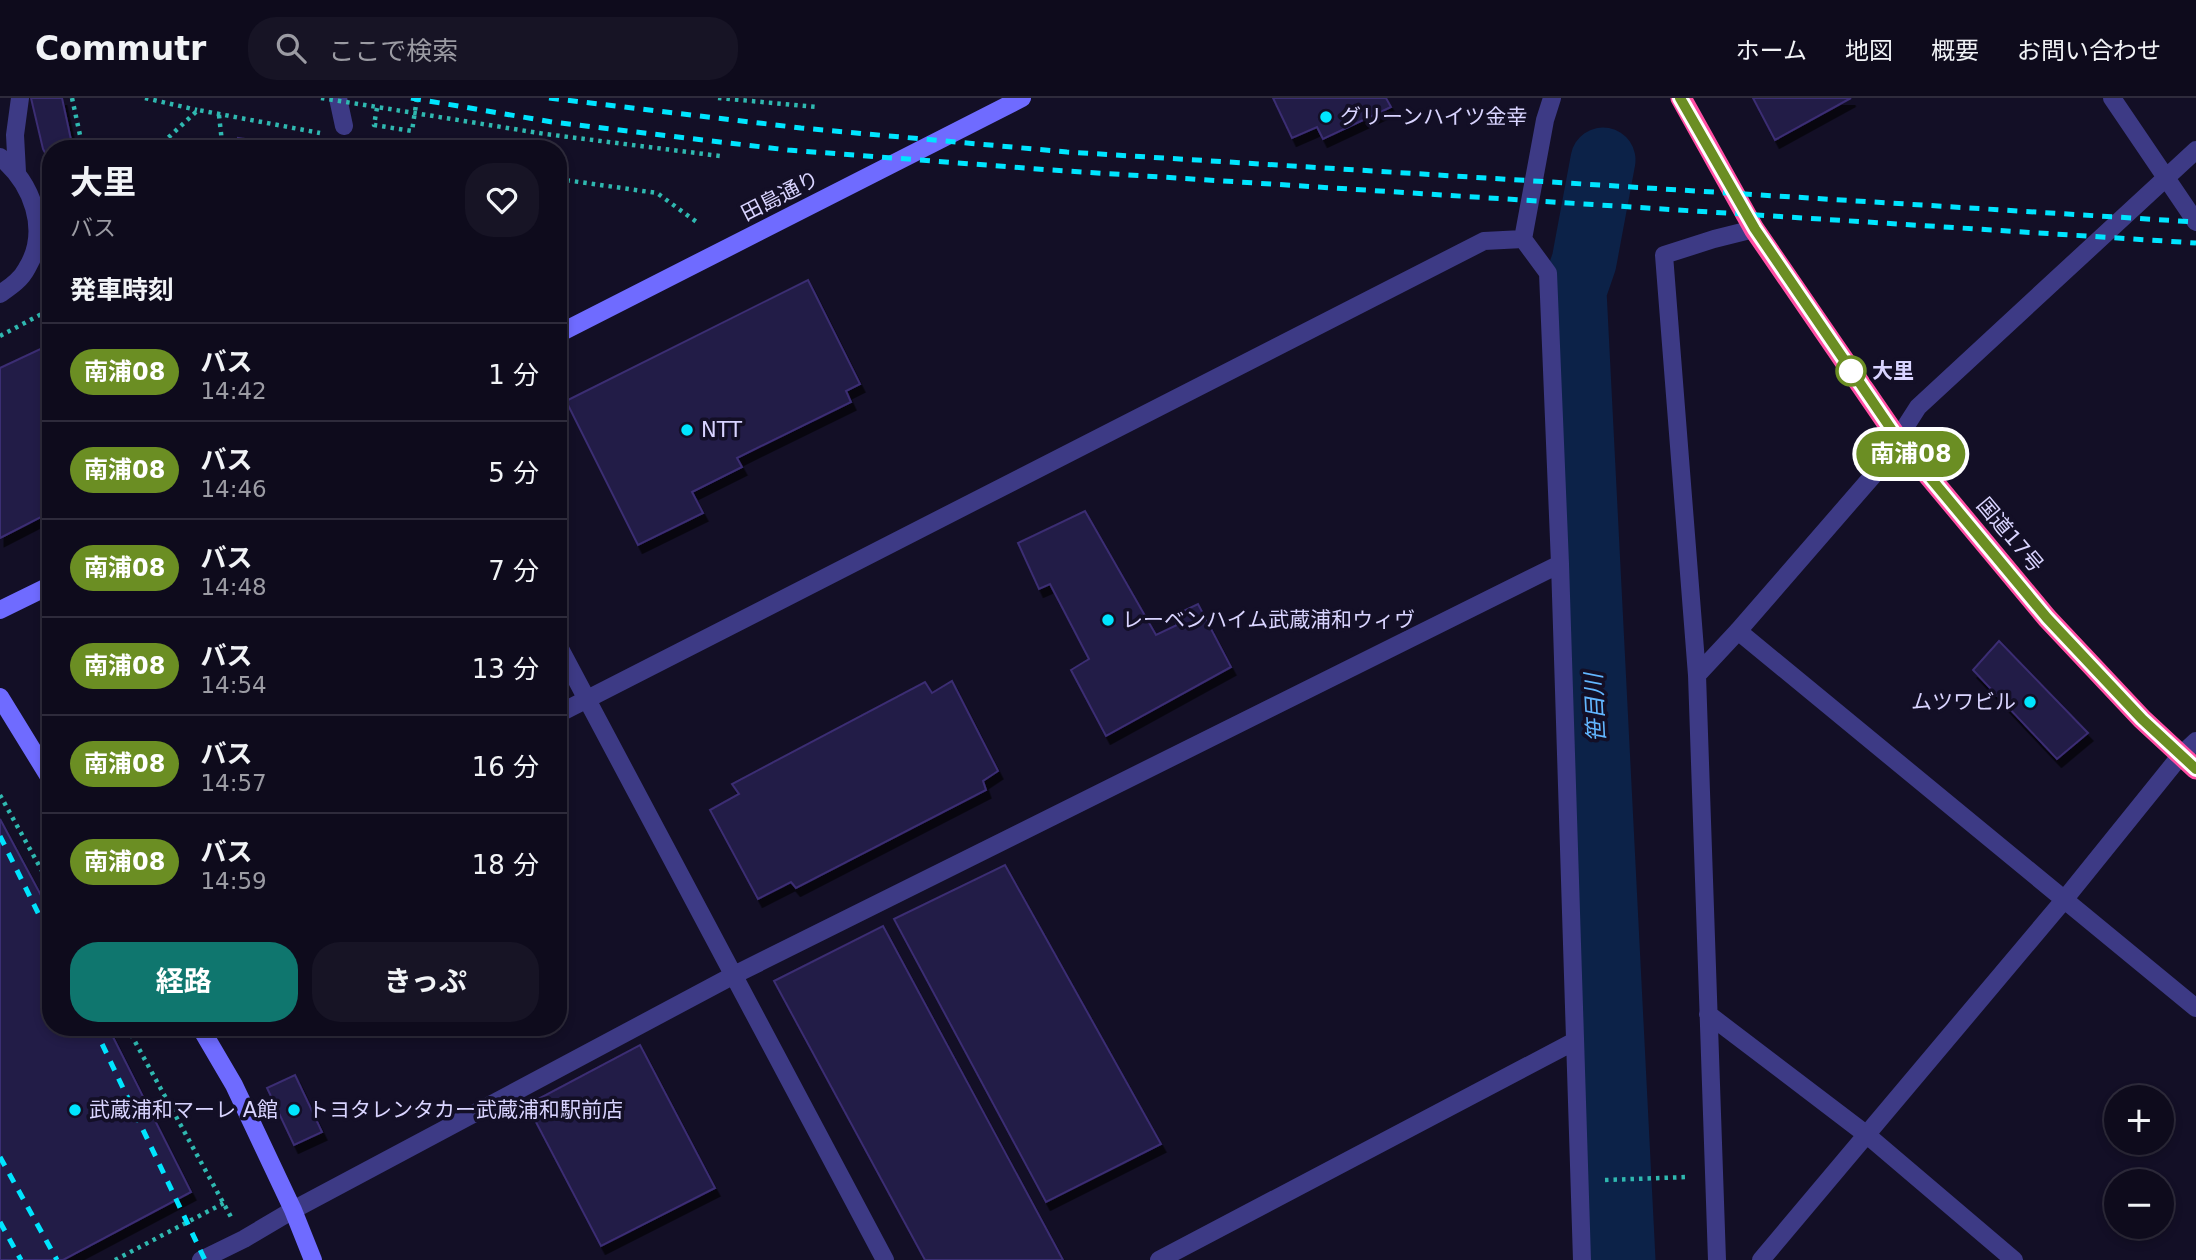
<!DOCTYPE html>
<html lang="ja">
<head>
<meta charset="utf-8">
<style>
	body { margin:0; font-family:"DejaVu Sans","Noto Sans JP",sans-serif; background:#171425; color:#f1f3f6; height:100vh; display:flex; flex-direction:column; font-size:26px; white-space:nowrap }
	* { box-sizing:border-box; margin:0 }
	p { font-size:23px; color:#9b9ba3 }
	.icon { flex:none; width:38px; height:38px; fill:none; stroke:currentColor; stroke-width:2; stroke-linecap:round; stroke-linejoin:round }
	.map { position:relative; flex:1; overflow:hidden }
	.details { position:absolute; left:42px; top:42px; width:525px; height:896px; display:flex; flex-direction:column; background:#0e0b1c; border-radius:28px; box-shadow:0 4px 10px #0003,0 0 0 2px #2e2b3b }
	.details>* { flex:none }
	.badge { padding:0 14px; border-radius:23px; font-size:24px; line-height:46px }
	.controls { position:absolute; left:2104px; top:987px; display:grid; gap:14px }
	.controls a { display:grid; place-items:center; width:70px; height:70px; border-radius:50%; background:#0e0b1c; box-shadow:0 4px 10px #0003,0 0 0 2px #2e2b3b; font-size:35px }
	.map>.badge { position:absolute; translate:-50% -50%; box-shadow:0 0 0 4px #fff }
	h2 { padding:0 28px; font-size:26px; line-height:63px }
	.round { display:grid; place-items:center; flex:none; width:74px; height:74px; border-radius:28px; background:#171425 }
	.summary { display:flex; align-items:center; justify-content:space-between; height:119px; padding:0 28px }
	h1 { font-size:33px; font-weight:700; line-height:52px }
	.button { display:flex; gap:14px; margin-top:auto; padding:14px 28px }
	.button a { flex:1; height:80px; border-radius:28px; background:#0f766e; color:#fff; font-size:28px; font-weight:700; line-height:80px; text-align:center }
	.button a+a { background:#171425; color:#f1f3f6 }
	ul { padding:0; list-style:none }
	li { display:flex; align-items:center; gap:21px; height:98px; padding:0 28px; border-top:2px solid #2e2b3b }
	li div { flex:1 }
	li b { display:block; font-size:26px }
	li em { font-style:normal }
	li .badge { min-width:77px; font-weight:700; text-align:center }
	header { display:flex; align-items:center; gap:42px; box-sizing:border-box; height:98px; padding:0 35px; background:#0e0b1c; border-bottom:2px solid #2e2b3b }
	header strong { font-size:33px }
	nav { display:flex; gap:38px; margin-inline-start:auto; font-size:24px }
	.search { width:490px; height:63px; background:#171425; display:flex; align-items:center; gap:18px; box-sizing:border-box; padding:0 24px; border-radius:28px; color:#9b9ba3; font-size:26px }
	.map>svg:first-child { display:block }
</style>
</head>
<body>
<header>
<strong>Commutr</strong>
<div class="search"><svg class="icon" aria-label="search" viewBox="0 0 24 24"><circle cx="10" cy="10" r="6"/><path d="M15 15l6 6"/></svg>ここで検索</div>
<nav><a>ホーム</a><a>地図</a><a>概要</a><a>お問い合わせ</a></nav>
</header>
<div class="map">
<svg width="2196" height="1162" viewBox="0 0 2196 1162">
	<defs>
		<filter id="shadow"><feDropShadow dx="4.5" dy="8" stdDeviation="0" flood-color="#0009"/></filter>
	</defs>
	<rect width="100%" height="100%" fill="#130f26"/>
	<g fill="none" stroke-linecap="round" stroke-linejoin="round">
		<!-- river -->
		<path stroke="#0c2248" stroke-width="65" d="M1603 62 1584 164 1574 193 1623 1162"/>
	</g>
	<!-- building -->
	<path fill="#241b47" stroke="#3b2d73" stroke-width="2" filter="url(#shadow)" d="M31 0H62L73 51H51V66L43 51Z
		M1273 0H1386L1391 9 1323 41 1317 29 1292 40Z
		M1753 0H1851L1775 42Z
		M238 40 266 44 268 41 322 49V51H237Z
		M808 182 860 286 846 293 851 304 737 360 742 369 692 394 703 415 638 447 566 303Z
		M51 246V414L0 440V270Z
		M1085 413 1156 537 1177 527 1173 518 1198 506 1231 569 1106 638 1071 572 1089 561 1050 486 1039 491 1018 445Z
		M1999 543 2088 635 2057 661 1973 572Z
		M952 583 998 673 983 683 986 692 796 790 791 784 758 801 710 712 739 696 732 686 925 584 932 595Z
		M0 721 51 816V929H108L191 1094 63 1162H0Z
		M1005 767 1161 1046 1046 1104 894 821Z
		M883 828 1063 1162H925L774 883Z
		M640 947 715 1090 601 1148 527 1007Z
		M295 977 322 1034 294 1047 267 990Z"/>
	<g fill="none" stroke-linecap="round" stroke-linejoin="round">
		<!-- path -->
		<path stroke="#2fb8b0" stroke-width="4.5" stroke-dasharray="3.5 5" stroke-linecap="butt" d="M72 0 83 51
			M145 0 197 12
			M718 0 817 9
			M377 10 374 27 412 33 417 0
			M219 17 222 44 258 51
			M366 44 400 51
			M156 51 198 12 320 35
			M274 51 277 48 292 51
			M558 81 657 95 698 125
			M0 238 51 211
			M0 697 51 789
			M127 929 231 1119
			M1605 1082 1688 1079
			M115 1162 224 1105"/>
		<!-- street -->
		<path stroke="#3d3a85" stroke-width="18" d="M338 0 344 28
			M2112 0 2196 124
			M0 59C32 85 50 132 27 170 21 182 10 189 0 196
			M17 74 15 37 20 0
			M1523 141 1548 175 1560 466 1582 1162
			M1738 533 2196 910
			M558 547 885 1162
			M1697 577 1738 533 1877 373 1918 309 2196 52
			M558 616 1484 143 1523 141 1545 22 1552 0
			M1708 916 1867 1037 2014 1162
			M201 1162 244 1141 293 1112 734 877 1560 466
			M1159 1162 1575 943
			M1717 1162 1697 577 1664 157 1714 141 1754 131
			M1761 1162 2064 802 2181 657 2196 643"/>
		<!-- secondary -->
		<path stroke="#6f6bff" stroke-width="18" d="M558 236 1022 0
			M0 512 51 487
			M0 599 51 682
			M200 929 234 987 293 1112 313 1162"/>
		<!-- highway -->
		<path stroke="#ff4fa3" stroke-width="21" d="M1681 0 1754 131 1898 341 2047 520 2142 621 2196 671"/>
		<!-- rail -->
		<path stroke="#00e5ff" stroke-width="5" stroke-dasharray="10 9" stroke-linecap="butt" d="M411 0 552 24 788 52 1051 72 2196 145
			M549 0 801 30 1067 54 2196 124
			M0 738 51 841
			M94 929 205 1162
			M0 1059 57 1162
			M0 1124 21 1162"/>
		<!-- path-bridge -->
		<path stroke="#2fb8b0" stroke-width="4.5" stroke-dasharray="3.5 5" stroke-linecap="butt" d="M321 0 545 36 720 58"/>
	</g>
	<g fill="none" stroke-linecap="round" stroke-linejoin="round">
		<defs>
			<path id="line" d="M1680 0 1755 131 1898 341 2047 520 2142 621 2196 671"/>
		</defs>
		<!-- line casing -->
		<use href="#line" stroke="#fff" stroke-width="16"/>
		<!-- line -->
		<use href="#line" stroke="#6b8e23" stroke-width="10"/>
	</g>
	<!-- markers -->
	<g fill="#00e5ff" stroke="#130f26" stroke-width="2.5">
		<circle cx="1326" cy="19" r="7"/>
		<circle cx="687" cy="332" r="7"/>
		<circle cx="1108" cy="522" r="7"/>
		<circle cx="2030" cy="604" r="7"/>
		<circle cx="75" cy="1012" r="7"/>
		<circle cx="294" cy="1012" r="7"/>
	</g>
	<circle fill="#fff" stroke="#6b8e23" stroke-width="3.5" cx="1851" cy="273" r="14"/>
	<g text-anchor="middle" stroke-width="7" stroke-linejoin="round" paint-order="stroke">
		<!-- poi labels -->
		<g font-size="21" fill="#d9d4ff" stroke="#130f26" text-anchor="start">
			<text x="1340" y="26">グリーンハイツ金幸</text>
			<text x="701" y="339">NTT</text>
			<text x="1122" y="529">レーベンハイム武蔵浦和ウィヴ</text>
			<text x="2016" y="611" text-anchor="end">ムツワビル</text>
			<text x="89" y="1019">武蔵浦和マーレ A館</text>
			<text x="308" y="1019">トヨタレンタカー武蔵浦和駅前店</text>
		</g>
		<!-- street labels -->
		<g font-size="21" fill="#d9d4ff" stroke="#130f26">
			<text transform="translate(780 98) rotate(-27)" y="7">田島通り</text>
			<text transform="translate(2010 437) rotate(50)" y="7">国道17号</text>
		</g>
		<!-- stop labels -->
		<g font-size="21" font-weight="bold" fill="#d9d4ff" stroke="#130f26" text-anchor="start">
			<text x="1872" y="280">大里</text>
		</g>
		<!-- water labels -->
		<g font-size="23" font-style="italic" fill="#62b6ff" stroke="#130f26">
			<text transform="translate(1595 610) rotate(-93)" y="8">笹目川</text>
		</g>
	</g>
</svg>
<div class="controls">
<a>+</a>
<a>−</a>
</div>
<b class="badge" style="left:1911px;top:356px;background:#6b8e23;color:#fff">南浦08</b>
<section class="details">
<div class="summary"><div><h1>大里</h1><p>バス</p></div><a class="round"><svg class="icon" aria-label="heart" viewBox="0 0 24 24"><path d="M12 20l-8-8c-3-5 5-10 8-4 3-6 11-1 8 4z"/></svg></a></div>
<h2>発車時刻</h2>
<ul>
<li><span class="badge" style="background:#6b8e23;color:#fff">南浦08</span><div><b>バス</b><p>14:42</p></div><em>1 分</em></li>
<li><span class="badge" style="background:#6b8e23;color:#fff">南浦08</span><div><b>バス</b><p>14:46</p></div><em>5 分</em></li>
<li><span class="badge" style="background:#6b8e23;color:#fff">南浦08</span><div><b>バス</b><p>14:48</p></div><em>7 分</em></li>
<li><span class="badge" style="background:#6b8e23;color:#fff">南浦08</span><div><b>バス</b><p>14:54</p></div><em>13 分</em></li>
<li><span class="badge" style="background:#6b8e23;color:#fff">南浦08</span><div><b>バス</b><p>14:57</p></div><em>16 分</em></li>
<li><span class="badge" style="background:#6b8e23;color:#fff">南浦08</span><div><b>バス</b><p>14:59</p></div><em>18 分</em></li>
</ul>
<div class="button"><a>経路</a><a>きっぷ</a></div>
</section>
</div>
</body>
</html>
